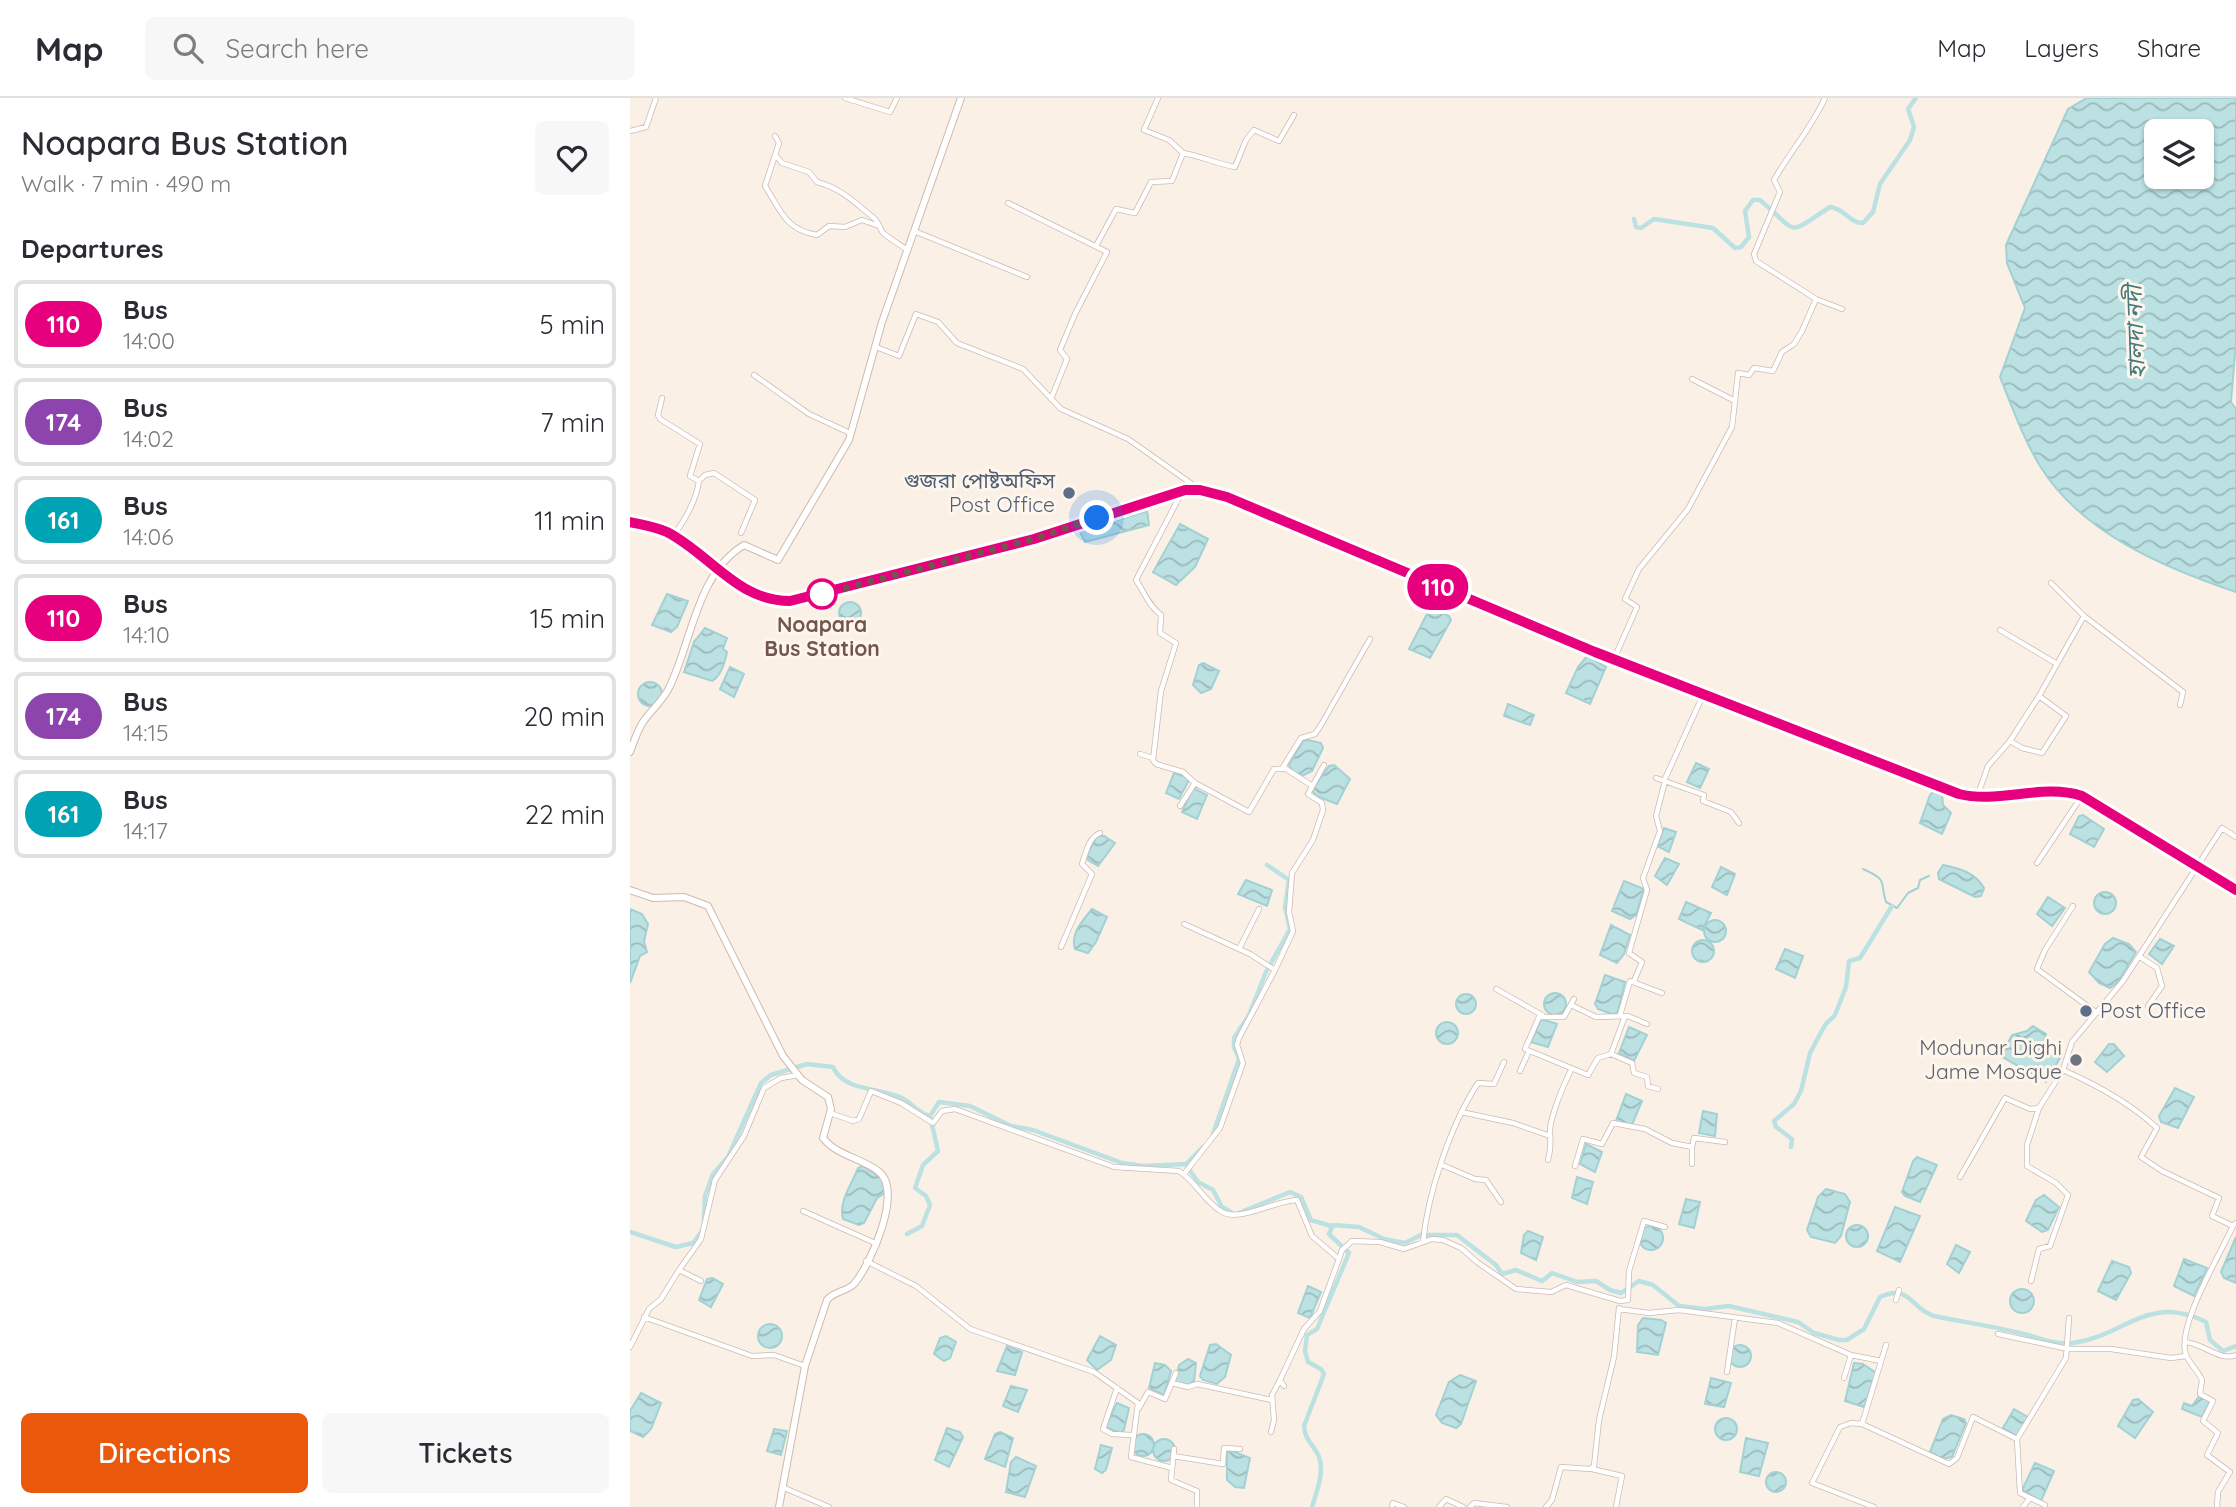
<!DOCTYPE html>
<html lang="en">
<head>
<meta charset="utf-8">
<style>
	body { margin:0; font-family:Quicksand,"Noto Sans Bengali",sans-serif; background:#f7f7f7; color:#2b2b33; height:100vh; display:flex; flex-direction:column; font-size:26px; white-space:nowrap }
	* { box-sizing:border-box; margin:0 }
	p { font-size:23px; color:#7c7c81 }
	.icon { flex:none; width:38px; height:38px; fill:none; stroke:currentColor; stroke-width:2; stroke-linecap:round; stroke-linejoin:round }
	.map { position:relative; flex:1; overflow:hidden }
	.panel { display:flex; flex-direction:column; background:#fff; width:630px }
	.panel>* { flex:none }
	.badge { padding:0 14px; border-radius:23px; font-size:24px; line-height:46px }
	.fabs { position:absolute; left:1514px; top:21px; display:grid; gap:14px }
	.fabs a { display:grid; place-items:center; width:70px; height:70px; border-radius:10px; background:#fff; box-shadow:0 2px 5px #0004; font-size:35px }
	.you { position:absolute; width:35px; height:35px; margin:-18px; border:5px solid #fff; border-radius:50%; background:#1a73e8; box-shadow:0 0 0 10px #1a73e833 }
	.map>.badge { position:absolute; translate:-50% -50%; box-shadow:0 0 0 4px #fff }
	h2 { padding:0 21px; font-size:26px; line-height:63px }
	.round { display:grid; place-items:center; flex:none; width:74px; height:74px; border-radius:10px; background:#f7f7f7 }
	.headline { display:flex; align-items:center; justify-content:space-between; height:119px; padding:0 21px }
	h1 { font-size:33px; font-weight:600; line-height:52px }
	.cta { display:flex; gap:14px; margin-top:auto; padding:14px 21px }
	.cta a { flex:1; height:80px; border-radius:10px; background:#ea580c; color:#fff; font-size:28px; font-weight:600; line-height:80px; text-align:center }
	.cta a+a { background:#f7f7f7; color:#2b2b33 }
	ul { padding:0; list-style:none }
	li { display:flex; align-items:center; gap:21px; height:88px; margin:0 14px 10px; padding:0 7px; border:4px solid #e1e1e2; border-radius:10px }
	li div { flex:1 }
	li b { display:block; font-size:26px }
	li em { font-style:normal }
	li .badge { min-width:77px; font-weight:700; text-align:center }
	header { display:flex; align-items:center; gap:42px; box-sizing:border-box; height:98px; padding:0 35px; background:#fff; border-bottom:2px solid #e1e1e2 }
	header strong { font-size:33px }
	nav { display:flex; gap:38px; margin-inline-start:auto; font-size:24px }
	.search { width:490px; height:63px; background:#f7f7f7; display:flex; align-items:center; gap:18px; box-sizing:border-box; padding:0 24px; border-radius:10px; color:#7c7c81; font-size:26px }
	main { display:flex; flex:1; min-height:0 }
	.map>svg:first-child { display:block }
</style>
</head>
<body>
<header>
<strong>Map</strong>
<div class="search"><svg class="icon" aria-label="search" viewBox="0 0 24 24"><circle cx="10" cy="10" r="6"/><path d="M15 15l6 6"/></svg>Search here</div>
<nav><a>Map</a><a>Layers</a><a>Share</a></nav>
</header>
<main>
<section class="panel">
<div class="headline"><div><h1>Noapara Bus Station</h1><p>Walk · 7 min · 490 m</p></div><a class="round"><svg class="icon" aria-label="heart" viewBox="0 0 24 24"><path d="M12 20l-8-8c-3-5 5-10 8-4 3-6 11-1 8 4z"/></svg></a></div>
<h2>Departures</h2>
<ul>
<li><span class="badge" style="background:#e6007e;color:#fff">110</span><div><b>Bus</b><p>14:00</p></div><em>5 min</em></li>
<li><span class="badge" style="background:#8e44ad;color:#fff">174</span><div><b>Bus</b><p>14:02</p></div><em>7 min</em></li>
<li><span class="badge" style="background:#00a3b4;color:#fff">161</span><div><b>Bus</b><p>14:06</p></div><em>11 min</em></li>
<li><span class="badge" style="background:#e6007e;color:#fff">110</span><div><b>Bus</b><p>14:10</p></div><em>15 min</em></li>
<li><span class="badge" style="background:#8e44ad;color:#fff">174</span><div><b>Bus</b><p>14:15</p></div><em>20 min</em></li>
<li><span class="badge" style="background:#00a3b4;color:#fff">161</span><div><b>Bus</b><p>14:17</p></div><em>22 min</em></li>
</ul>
<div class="cta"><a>Directions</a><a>Tickets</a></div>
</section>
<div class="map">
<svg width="1606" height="1409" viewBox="0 0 1606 1409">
	<defs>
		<pattern id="water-waves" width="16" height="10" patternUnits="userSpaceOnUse" patternTransform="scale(1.75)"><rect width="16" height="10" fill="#bbe1e3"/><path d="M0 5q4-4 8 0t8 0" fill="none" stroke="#9cb9ba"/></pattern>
	</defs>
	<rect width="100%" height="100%" fill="#fbf0e6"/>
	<!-- water -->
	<path fill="url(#water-waves)" stroke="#a2d1d4" stroke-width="2" fill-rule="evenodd" d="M1457 0H1606V244L1601 304 1606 311V494C1535 470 1451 435 1410 368 1393 340 1382 309 1370 279L1395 210 1377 165 1376 147 1438 11ZM1526 33H1572V79H1526Z
		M517 413 519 427 455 444 450 434Z
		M550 426 578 441 565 469 546 487 523 474Z
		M37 496 58 503 47 529 41 534 22 527Z
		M209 515a11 11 0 1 1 22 0a11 11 0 1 1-22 0Z
		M800 510 819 518 821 522 800 560 779 551Z
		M75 530 97 540 93 551 97 554C95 564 91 578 82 583L54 574 64 544Z
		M957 558 976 569 960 606 936 595 948 569Z
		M573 565 589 573 581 591 571 595 563 587 569 567Z
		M100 569 114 576 104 599 90 591Z
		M8 596a12 12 0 1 1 24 0a12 12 0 1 1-24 0Z
		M878 606 904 617 900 627 874 618Z
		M678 642 691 645 693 650 682 673 672 678 663 674 659 667 673 643Z
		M1066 665 1079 671 1070 690 1057 684Z
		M704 667 720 681 707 706 686 698 682 692 699 668Z
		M544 675 560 680 549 701 536 695Z
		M563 690 577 697 567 721 552 714Z
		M1304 693 1312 696 1313 707 1321 715 1312 736 1290 725 1300 697Z
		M1453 717 1474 731 1464 749 1440 736 1449 718Z
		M1034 730 1046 734 1039 754 1027 748Z
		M467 738H474L485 745 468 768 458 762 457 757Z
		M1035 760 1049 766 1037 787 1025 778Z
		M1313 767C1329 770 1346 775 1354 790L1351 798 1345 799 1309 781 1308 775Z
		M1091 769 1105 776 1097 797 1082 789Z
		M616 782 642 792 637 808 608 796Z
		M994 783 1014 791 1006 817 1000 821 982 813Z
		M1464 805a11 11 0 1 1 22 0a11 11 0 1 1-22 0Z
		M1418 799 1435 810 1422 828 1407 816Z
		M1056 804 1081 815 1072 832 1049 821Z
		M0 811 12 816 18 826 14 843 17 854 10 858 0 885Z
		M462 811 477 819 466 844 458 855 445 851C440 836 453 822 462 811Z
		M1074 833a11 11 0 1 1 22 0a11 11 0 1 1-22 0Z
		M981 827 1000 837 994 856 987 865 970 857Z
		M1483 840 1499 846 1506 854 1488 884 1480 890 1469 885 1459 874 1475 846Z
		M1530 841 1544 848 1532 866 1519 856Z
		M1062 853a11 11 0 1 1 22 0a11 11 0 1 1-22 0Z
		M1155 851 1173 858 1165 880 1146 871Z
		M975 877 995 884 988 913 985 917 968 911 965 906Z
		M914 906a11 11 0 1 1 22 0a11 11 0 1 1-22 0Z
		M826 906a10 10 0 1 1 20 0a10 10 0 1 1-20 0Z
		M911 921 927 926 918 949 901 944Z
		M806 935a11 11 0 1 1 22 0a11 11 0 1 1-22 0Z
		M1403 928 1416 936 1414 946 1430 960 1416 984 1371 958 1382 937 1397 933Z
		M999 929 1017 937 1004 963 989 955Z
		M1479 946H1484L1494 958 1477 974 1465 964Z
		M1545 990 1564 999 1548 1030 1531 1024 1529 1018Z
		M996 996 1012 1003 1001 1029 986 1023Z
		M1073 1013 1087 1016 1085 1038 1069 1035Z
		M956 1046 972 1054 965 1074 950 1066Z
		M1287 1059 1307 1067 1290 1104 1275 1098 1272 1094 1283 1063Z
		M233 1068 252 1080 255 1095 247 1100 234 1125 229 1127 213 1121C208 1104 222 1086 228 1070Z
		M947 1079 963 1084 957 1106 942 1100Z
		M1196 1091 1215 1096 1220 1104 1211 1138 1205 1145 1181 1139 1177 1132 1188 1099Z
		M1414 1097 1429 1109 1418 1132 1412 1134 1396 1123 1406 1102Z
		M1056 1101 1070 1104 1064 1130 1049 1126Z
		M1265 1109 1290 1118 1270 1164 1247 1153Z
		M1216 1138a11 11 0 1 1 22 0a11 11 0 1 1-22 0Z
		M1009 1140a12 12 0 1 1 24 0a12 12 0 1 1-24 0Z
		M898 1133 913 1139 906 1162 891 1155 894 1137Z
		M1606 1139V1185L1594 1180 1591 1174Z
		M1326 1147 1340 1154 1329 1175 1317 1166Z
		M1554 1161 1577 1170 1564 1198 1544 1188Z
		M1482 1163 1499 1169 1501 1175 1486 1202 1468 1193Z
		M82 1180 93 1186 81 1209 69 1202 77 1181Z
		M678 1188 691 1194 680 1220 668 1215Z
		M1380 1203a12 12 0 1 1 24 0a12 12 0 1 1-24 0Z
		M1013 1220 1031 1222 1036 1225 1028 1257 1007 1254 1008 1227Z
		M128 1238a12 12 0 1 1 24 0a12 12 0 1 1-24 0Z
		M316 1238 326 1244 320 1260 314 1263 304 1256 310 1240Z
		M470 1238 486 1247 481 1262 467 1272 457 1262Z
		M586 1246 601 1257 595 1279 587 1286 573 1282 570 1278 580 1247Z
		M1099 1258a11 11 0 1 1 22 0a11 11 0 1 1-22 0Z
		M377 1248 392 1254 385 1277 367 1273Z
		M558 1261 566 1265 564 1283 558 1287 545 1284 549 1267Z
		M525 1265 535 1267 541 1273 534 1297 519 1290Z
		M1224 1265 1233 1266 1246 1275 1234 1309 1215 1303Z
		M830 1277 846 1283 831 1326 826 1330 812 1325 806 1317 819 1284Z
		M1081 1280 1101 1285 1094 1309 1075 1306Z
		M381 1288 397 1292 388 1314 373 1308Z
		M11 1295 31 1305 21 1331 13 1339 0 1333V1313Z
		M1570 1297 1580 1303 1572 1319 1552 1311 1554 1305 1562 1308Z
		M1508 1301 1523 1314 1505 1340 1488 1328 1503 1302Z
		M487 1305 499 1310 494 1332 490 1335 475 1329Z
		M1384 1311 1398 1319 1387 1338 1373 1330Z
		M1321 1317 1334 1321 1336 1325 1322 1359 1313 1361 1300 1354 1313 1321Z
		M1085 1331a11 11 0 1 1 22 0a11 11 0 1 1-22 0Z
		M317 1330 330 1334 333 1339 319 1369 305 1362Z
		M144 1331 157 1333 151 1357 137 1353Z
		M370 1334 383 1340 375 1369 355 1361 365 1336Z
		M502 1347a11 11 0 1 1 22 0a11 11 0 1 1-22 0Z
		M1116 1340 1138 1345 1129 1378 1110 1374Z
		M523 1352a11 11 0 1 1 22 0a11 11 0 1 1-22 0Z
		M471 1347 482 1350 476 1372 472 1375 465 1371Z
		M600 1352 620 1360 614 1390 605 1389 597 1382V1355Z
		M386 1359 406 1368 395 1399 376 1394 381 1364Z
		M1405 1365 1424 1373 1411 1403 1392 1392Z
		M1136 1384a10 10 0 1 1 20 0a10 10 0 1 1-20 0Z"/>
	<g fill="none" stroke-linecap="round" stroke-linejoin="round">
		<!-- stream -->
		<path stroke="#a2d1d4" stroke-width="2" d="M1233 771C1260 783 1249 784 1256 804L1267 810 1278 795 1288 790 1290 782 1299 778"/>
		<!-- canal -->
		<path stroke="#bbe1e3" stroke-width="4.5" d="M1004 121 1006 129 1011 130 1024 121 1083 130 1105 150 1111 149 1119 139 1115 113 1123 102H1130C1171 137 1155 138 1200 109 1216 111 1219 125 1233 125L1243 114 1250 86 1280 42 1284 29 1278 11 1286 0
			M583 1036 609 961 604 949V940L619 917 636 874 660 831 655 809 659 782 637 767
			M1161 1049 1162 1041 1146 1029 1144 1023 1164 1006 1171 993 1180 955 1195 927 1205 917 1216 889 1219 863 1230 860 1262 808
			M556 1067 568 1084 583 1092 592 1109 601 1114
			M609 1115 660 1094 671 1099 681 1122 701 1128
			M74 1121 75 1098 83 1076 98 1059 131 985 141 977 177 966 203 969C214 994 250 989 272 1000 283 1006 289 1016 300 1018
			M0 1134 46 1149 63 1145 72 1133
			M277 1136 292 1128 300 1107 296 1098 285 1090 293 1067 308 1053 300 1018 309 1004 340 1008 381 1028 403 1032 492 1065 513 1068 556 1066 573 1049
			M682 1409C687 1392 697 1369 686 1353 680 1344 675 1340 674 1328L694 1276 691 1271 678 1264 675 1253 677 1237 687 1231 719 1155 699 1136 703 1127 729 1129 754 1141 775 1145 791 1137H827L866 1167 872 1176 886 1172 912 1183 922 1175 947 1184 966 1183 980 1192 991 1195 1009 1183 1023 1187 1049 1208 1075 1211 1099 1208 1168 1224 1184 1235 1209 1242H1217L1234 1231 1250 1199C1280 1185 1281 1211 1304 1218 1333 1224 1362 1228 1390 1235 1408 1239 1423 1247 1443 1245 1495 1238 1518 1195 1576 1224L1580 1242 1593 1253 1606 1248"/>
		<defs>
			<path id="street" d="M215 0 260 14 267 0
				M528 0 514 32 539 42 553 55
				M0 33 16 29 26 0
				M145 38 149 45 135 88C150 111 155 132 187 137L199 128 215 129 232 122 249 128
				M147 59 152 65 179 74 187 84C213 91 225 105 245 121 249 125 250 131 253 135 260 141 269 146 276 151
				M378 105 477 154 445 216 430 252 437 261 421 301
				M284 133 397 179
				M466 148 486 111 505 115 521 84 542 83 553 55C571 58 587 66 605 69L616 42 624 32 649 43 664 17
				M1186 201 1126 163 1124 156 1150 94 1144 82C1160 54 1182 29 1195 0
				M246 249 269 258 286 216 308 224 327 245 393 271 431 311 498 341 569 391
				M124 277 179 316 220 335
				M32 300 28 317 30 321 70 346 60 378 69 383C66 404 55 422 43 438
				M1105 303 1108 275 1119 277 1124 270 1143 273 1152 254 1164 246 1172 233 1186 201 1212 211
				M69 383 75 377 84 375 125 402 111 435
				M552 394 506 482C514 494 519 508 531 517L530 535 546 545 531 593 523 662 526 666 553 674 565 685
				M1421 485 1454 518 1553 594 1550 607
				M1370 532 1427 566 1454 518
				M984 561 1007 509 995 501 1009 471 1058 411 1102 329 1105 303 1062 281
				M1380 643 1409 598
				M510 656 523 660
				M1026 680 1074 697 1073 703 1101 714 1109 725
				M1034 683 1074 595
				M681 687 653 669 671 640 685 636 691 627 740 541
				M1347 699 1358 668 1380 643 1392 650 1412 655 1436 618 1409 598 1427 566
				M550 708 565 685 619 714 644 671H653
				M1407 765 1452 698
				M1443 808 1415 852 1407 871 1467 915
				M554 826 620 856 645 872 609 940 607 947 613 965 590 1030 554 1076
				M431 849 462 776 452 766C456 754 459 739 470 735
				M609 851 629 811
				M1510 859 1527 870 1532 888 1518 908
				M645 872 663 833 659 814 662 775 683 742 693 712 692 705 678 696 694 667
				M1004 883 1012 864 999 855 1017 792 1013 780 1030 733 1026 718 1035 683
				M866 891 912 917
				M944 901 934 919H909L895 951 958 977 968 960 981 956 995 918
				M941 907 966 919 998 918 1017 926
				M990 917 1000 883 1032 895
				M981 956 1002 965 1004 975 1017 979 1018 988 1028 991
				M1433 972C1467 987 1500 1005 1527 1030L1511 1059 1532 1073 1589 1100 1582 1118 1603 1128 1606 1125
				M890 973 899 953
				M831 1014 883 1025 920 1038
				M200 1015 223 1023 229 1021 241 993 271 1005 303 1025 312 1013 325 1011 484 1069 549 1073C565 1083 576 1105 592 1114 609 1124 644 1103 667 1102L682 1138 709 1161 712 1152 722 1143 750 1144 774 1151 802 1141 813 1142 831 1150 847 1164 886 1191 921 1194 936 1187 990 1203 998 1202 999 1173 1014 1123 1035 1129
				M1062 1049 1064 1040 1095 1044
				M918 1062C921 1051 921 1045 920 1036 919 1020 934 986 941 972
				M812 1067 845 1081 856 1082 871 1104
				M945 1068 953 1041 972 1046 983 1025 1015 1031 1042 1045 1062 1049V1066
				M1330 1079 1375 1000 1400 1011 1408 1010
				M173 1113 245 1145
				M793 1144C798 1094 821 1026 848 985L864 986 874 964
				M236 1163 286 1188 340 1231 464 1274 508 1305 501 1359 542 1370
				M71 1183 49 1172 71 1141 85 1082 114 1038 134 990 151 980 168 977
				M1401 1183 1409 1151 1420 1148 1438 1097 1426 1085 1397 1068V1047L1409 1010 1433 972 1442 944 1493 883 1592 730 1606 739
				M1266 1202 1269 1192
				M989 1211 1019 1215 1049 1212 1148 1225 1221 1257 1214 1280
				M14 1219 122 1258 144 1257 175 1268
				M1368 1236 1438 1251H1481L1541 1260 1556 1258
				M1555 1244C1573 1245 1590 1264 1606 1257
				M0 1249 19 1211 31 1201 49 1172
				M1221 1257 1251 1263
				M1097 1274 1105 1220
				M650 1282 674 1231 690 1213 709 1161
				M542 1285 558 1289 567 1286 642 1302
				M487 1290 473 1331 482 1336 502 1337
				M509 1310 518 1294 535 1301 546 1275
				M1232 1326 1256 1247
				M641 1334 644 1322 642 1297 650 1282 654 1288
				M1387 1341 1390 1395 1415 1407
				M544 1351 541 1382 567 1393V1409
				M543 1358 593 1366 594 1350 610 1351
				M962 1371 992 1378 986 1409
				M152 1389 199 1409
				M762 1409 763 1405 774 1409
				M809 1409 816 1401 833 1409
				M840 1409 844 1405 877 1409
				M916 1409 922 1402 931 1369 960 1371 964 1368 969 1322 984 1259 989 1210
				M1244 1409 1182 1385 1210 1329 1221 1325 1232 1326 1319 1366 1327 1360 1343 1319 1387 1341 1436 1260 1439 1220
				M1393 1409 1400 1400
				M1587 1409 1588 1394 1600 1374 1577 1357 1588 1335 1573 1323 1583 1303 1570 1296 1572 1282C1568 1273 1561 1267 1557 1259 1543 1233 1591 1155 1603 1128"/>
			<path id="secondary" d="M0 654C4 644 7 633 13 624 21 612 32 604 39 590 62 544 66 476 114 447L148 462 219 342 252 224 331 0
				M0 792 23 800 54 799 78 808 153 958 172 982 198 999 201 1011 193 1040C206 1057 231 1060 248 1073 274 1092 241 1166 224 1186 216 1194 204 1193 197 1202L175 1268 149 1409"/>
			<path id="primary" d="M0 424C13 427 26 429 37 434 80 456 107 503 160 503L404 441 555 392H570L597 399 965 554 1329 696C1369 706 1412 685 1452 698L1606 792"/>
		</defs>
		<!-- street casing -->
		<use href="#street" stroke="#cebab0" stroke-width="6"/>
		<!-- secondary casing -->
		<use href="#secondary" stroke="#d0b9ad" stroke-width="8"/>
		<!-- primary casing -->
		<use href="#primary" stroke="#d5ccc9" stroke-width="8"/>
		<!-- street -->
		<use href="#street" stroke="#fff" stroke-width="4.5"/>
		<!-- secondary -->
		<use href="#secondary" stroke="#fff" stroke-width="6"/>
		<!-- primary -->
		<use href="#primary" stroke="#f5cea2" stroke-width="6"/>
	</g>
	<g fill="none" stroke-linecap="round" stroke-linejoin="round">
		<defs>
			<path id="line" d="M0 424C13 427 26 429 37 434 80 456 107 503 160 503L404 441 555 392H570L597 399 965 554 1329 696C1369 706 1412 685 1452 698L1606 792"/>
		</defs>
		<!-- line casing -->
		<use href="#line" stroke="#fff" stroke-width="16"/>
		<!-- line -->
		<use href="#line" stroke="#e6007e" stroke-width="10"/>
		<!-- walk -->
		<path stroke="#72564c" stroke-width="7" stroke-dasharray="0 12.6" d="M192 496 404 441 467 420"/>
	</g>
	<!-- markers -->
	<g fill="#5c6f8a" stroke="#fef5ec" stroke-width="2.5">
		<circle cx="439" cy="395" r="7"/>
		<circle cx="1456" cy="913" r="7"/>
	</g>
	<circle fill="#fff" stroke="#e6007e" stroke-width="3.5" cx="192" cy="496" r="14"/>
	<circle fill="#6b7280" stroke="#fef5ec" stroke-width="2.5" cx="1446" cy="962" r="7"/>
	<g text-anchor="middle" stroke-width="6" stroke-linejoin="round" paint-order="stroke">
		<!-- service labels -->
		<g font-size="21" fill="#4e5e75" stroke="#fef5ec" text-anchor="end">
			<text x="425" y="390">গুজরা পোষ্টঅফিস<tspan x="425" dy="24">Post Office</tspan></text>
			<text x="1470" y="920" text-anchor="start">Post Office</text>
		</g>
		<!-- stop labels -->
		<g font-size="21" font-weight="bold" fill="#72564c" stroke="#fef5ec">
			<text x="192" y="534">Noapara<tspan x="192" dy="24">Bus Station</tspan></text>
		</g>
		<!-- worship labels -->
		<g font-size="21" fill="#5b616d" stroke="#fef5ec" text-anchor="end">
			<text x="1432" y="957">Modunar Dighi<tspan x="1432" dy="24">Jame Mosque</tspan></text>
		</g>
		<!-- water labels -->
		<g font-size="23" font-style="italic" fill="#447a7d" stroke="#fef5ec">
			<text transform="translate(1505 234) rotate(-92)" y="8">হালদা নদী</text>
		</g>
	</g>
</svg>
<div class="fabs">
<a><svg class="icon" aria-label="layers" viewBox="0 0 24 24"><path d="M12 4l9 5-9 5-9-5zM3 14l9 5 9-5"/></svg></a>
</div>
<div class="you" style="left:467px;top:420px"></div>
<b class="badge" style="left:808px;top:489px;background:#e6007e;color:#fff">110</b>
</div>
</main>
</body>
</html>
